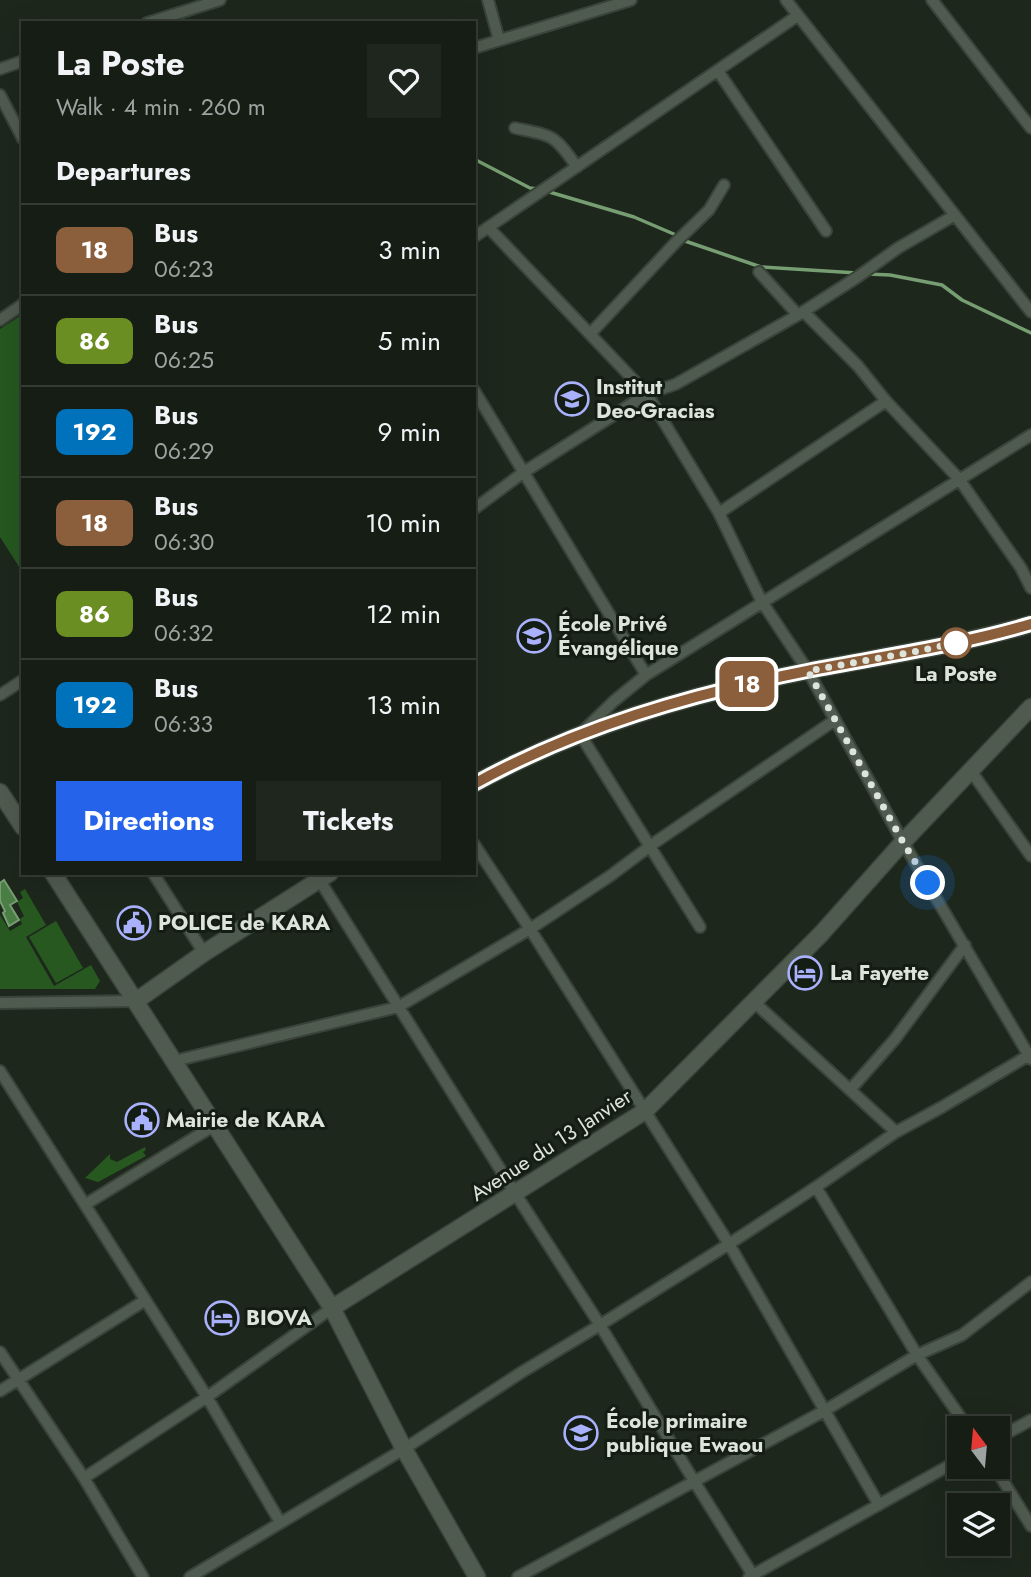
<!DOCTYPE html>
<html lang="en">
<head>
<meta charset="utf-8">
<style>
	body { margin:0; font-family:Jost,sans-serif; background:#1f261e; color:#f1f3f6; height:100vh; display:flex; flex-direction:column; font-size:26px; white-space:nowrap }
	* { box-sizing:border-box; margin:0 }
	p { font-size:23px; color:#9ea2a0 }
	.icon { flex:none; width:38px; height:38px; fill:none; stroke:currentColor; stroke-width:2; stroke-linecap:round; stroke-linejoin:round }
	.map { position:relative; flex:1; overflow:hidden }
	.details { position:absolute; left:21px; top:21px; width:455px; height:854px; display:flex; flex-direction:column; background:#161d15; border-radius:0px; box-shadow:0 7px 28px #0002,0 0 0 2px #353b34 }
	.details>* { flex:none }
	.badge { padding:0 14px; border-radius:10px; font-size:24px; line-height:46px }
	.needle { width:46px; rotate:344deg }
	.controls { position:absolute; left:947px; top:1416px; display:grid; gap:14px }
	.controls a { display:grid; place-items:center; width:63px; height:63px; border-radius:0px; background:#161d15; box-shadow:0 7px 28px #0002,0 0 0 2px #353b34; font-size:35px }
	.you { position:absolute; width:35px; height:35px; margin:-18px; border:5px solid #fff; border-radius:50%; background:#1a73e8; box-shadow:0 0 0 10px #1a73e833 }
	.map>.badge { position:absolute; translate:-50% -50%; box-shadow:0 0 0 4px #fff }
	h2 { padding:0 35px; font-size:26px; line-height:63px }
	.round { display:grid; place-items:center; flex:none; width:74px; height:74px; border-radius:0px; background:#1f261e }
	.headline { display:flex; align-items:center; justify-content:space-between; height:119px; padding:0 35px }
	h1 { font-size:33px; font-weight:700; line-height:52px }
	.primary-button { display:flex; gap:14px; margin-top:auto; padding:14px 35px }
	.primary-button a { flex:1; height:80px; border-radius:0px; background:#2563eb; color:#fff; font-size:28px; font-weight:700; line-height:80px; text-align:center }
	.primary-button a+a { background:#1f261e; color:#f1f3f6 }
	ul { padding:0; list-style:none }
	li { display:flex; align-items:center; gap:21px; height:91px; padding:0 35px; border-top:2px solid #353b34 }
	li div { flex:1 }
	li b { display:block; font-size:26px }
	li em { font-style:normal }
	li .badge { min-width:77px; font-weight:700; text-align:center }
	.map>svg:first-child { display:block }
</style>
</head>
<body>
<div class="map">
<svg width="1031" height="1577" viewBox="0 0 1031 1577">
	<rect width="100%" height="100%" fill="#1d271c"/>
	<!-- green -->
	<path fill="#265820" d="M23 314V573L0 537V329Z
		M25 889 46 925 26 937 54 986 91 965 100 981 95 989H0V915L10 931 22 924 20 919 24 916 17 902 23 898 20 892Z
		M56 921 83 968 56 983 29 937Z
		M145 1147 146 1150 143 1152 146 1156 98 1182 85 1178 110 1154V1159L117 1162Z"/>
	<!-- water -->
	<path fill="#4b7e45" stroke="#779d72" stroke-width="2" d="M4 880 17 901 10 905 19 920 9 926 3 913 5 911 0 901V883Z"/>
	<g fill="none" stroke-linecap="round" stroke-linejoin="round">
		<!-- stream -->
		<path stroke="#779d72" stroke-width="3.5" d="M474 159 530 188 538 189
			M546 191 634 217 676 235 685 241 761 267 857 273
			M868 274 890 275 942 285 962 300 1031 333"/>
		<defs>
			<path id="street" d="M488 0 499 40
				M786 0 1031 312
				M932 0 1031 128
				M147 23 220 0
				M474 48 631 0
				M0 69 23 61
				M718 71 826 231
				M0 95 23 139
				M515 128C553 136 554 134 577 167
				M488 227 647 394 719 513 762 602 808 671 903 842 1031 1059
				M474 237 797 16
				M759 272 798 315
				M804 312 858 366 886 401 959 479 1021 568 1031 588
				M0 320 23 304
				M590 334 676 242 709 210 724 185
				M474 390 646 675
				M474 509 524 472 647 394 676 384 798 315 856 278 898 248 955 215
				M719 513 886 401
				M0 695 23 680
				M971 771 1031 856
				M474 844 530 929 729 1244 879 1505
				M153 873 204 953
				M317 876 515 1193 600 1325 694 1481 754 1577
				M700 927 580 734 614 701 646 675 1031 435
				M754 1002 896 1132
				M0 1003 136 1001
				M174 1061 398 1007 530 929 610 876 657 841 835 720
				M0 1071 207 1397 280 1522
				M850 1090 895 1039 965 945
				M816 1187 917 1355 968 1428
				M86 1204 215 1125
				M0 1352 84 1478 143 1577
				M0 1391 144 1301
				M998 1438 1031 1420
				M994 1466 1031 1526
				M84 1478 207 1397 332 1308
				M190 1577 404 1449 522 1372 600 1325 729 1244 816 1187 896 1132 942 1107 1031 1054
				M518 1577 824 1411 917 1355 962 1335 1031 1282
				M749 1577 959 1460"/>
			<path id="secondary" d="M474 784C577 727 692 694 807 671 882 656 957 646 1031 624
				M0 792 23 827
				M53 873 332 1308 404 1449 477 1577
				M136 1001 204 953 330 873
				M332 1308 645 1111 821 934 903 842 1031 707"/>
		</defs>
		<!-- street casing -->
		<use href="#street" stroke="#3a4339" stroke-width="14"/>
		<!-- secondary casing -->
		<use href="#secondary" stroke="#3a4339" stroke-width="19"/>
		<!-- street -->
		<use href="#street" stroke="#505b4f" stroke-width="10"/>
		<!-- secondary -->
		<use href="#secondary" stroke="#505b4f" stroke-width="16"/>
	</g>
	<g fill="none" stroke-linecap="round" stroke-linejoin="round">
		<defs>
			<path id="line" d="M474 784C577 727 692 694 807 671 882 656 957 646 1031 624"/>
		</defs>
		<!-- line casing -->
		<use href="#line" stroke="#fff" stroke-width="16"/>
		<!-- line -->
		<use href="#line" stroke="#8b5e3c" stroke-width="10"/>
		<!-- walk -->
		<path stroke="#dde4dc" stroke-width="7" stroke-dasharray="0 12.6" d="M928 883 903 842 808 671 913 652 965 641 956 643"/>
	</g>
	<!-- icons -->
	<defs>
		<symbol id="school-ring" viewBox="-11 -11 22 22"><circle r="9.5" fill="#141d13" stroke="#a9b0fc" stroke-width="1.5"/><path d="M0-5L7-2L0 1L-7-2ZM-4 1L0 2.5L4 1V4Q0 6-4 4Z" fill="#a9b0fc"/></symbol>
		<symbol id="civic-ring" viewBox="-11 -11 22 22"><circle r="9.5" fill="#141d13" stroke="#a9b0fc" stroke-width="1.5"/><path d="M-.6-6.5H3V-4.5H.6V-3L4-1V1h2V6H-6V1h2V-1L-.6-3ZM-1.2 2.5V6h2.4V2.5Z" fill="#a9b0fc"/></symbol>
		<symbol id="hotel-ring" viewBox="-11 -11 22 22"><circle r="9.5" fill="#141d13" stroke="#a9b0fc" stroke-width="1.5"/><path d="M-6-4.5h1.5V1H6V5H4.5V3h-9V5H-6ZM-4 0a1.8 1.8 0 1 1 3.6 0ZM.5 0V-2.5h3Q6-2.5 6 0Z" fill="#a9b0fc"/></symbol>
	</defs>
	<g fill-rule="evenodd">
		<use href="#school-ring" x="553" y="380" width="38" height="38"/>
		<use href="#school-ring" x="515" y="617" width="38" height="38"/>
		<use href="#civic-ring" x="115" y="904" width="38" height="38"/>
		<use href="#hotel-ring" x="786" y="954" width="38" height="38"/>
		<use href="#civic-ring" x="123" y="1101" width="38" height="38"/>
		<use href="#hotel-ring" x="203" y="1299" width="38" height="38"/>
		<use href="#school-ring" x="562" y="1414" width="38" height="38"/>
	</g>
	<!-- markers -->
	<circle fill="#fff" stroke="#8b5e3c" stroke-width="3.5" cx="956" cy="643" r="14"/>
	<g text-anchor="middle" stroke-width="6" stroke-linejoin="round" paint-order="stroke">
		<!-- poi labels -->
		<g font-size="21" font-weight="bold" fill="#dde4dc" stroke="#141d13" text-anchor="start">
			<text x="596" y="394">Institut<tspan x="596" dy="24">Deo-Gracias</tspan></text>
			<text x="558" y="631">École Privé<tspan x="558" dy="24">Évangélique</tspan></text>
			<text x="158" y="930">POLICE de KARA</text>
			<text x="830" y="980">La Fayette</text>
			<text x="166" y="1127">Mairie de KARA</text>
			<text x="246" y="1325">BIOVA</text>
			<text x="606" y="1428">École primaire<tspan x="606" dy="24">publique Ewaou</tspan></text>
		</g>
		<!-- stop labels -->
		<g font-size="21" font-weight="bold" fill="#dde4dc" stroke="#141d13">
			<text x="956" y="681">La Poste</text>
		</g>
		<!-- street labels -->
		<g font-size="21" fill="#dde4dc" stroke="#141d13">
			<text transform="translate(551 1145) rotate(-33)" y="7">Avenue du 13 Janvier</text>
		</g>
	</g>
</svg>
<div class="controls">
<a><svg class="needle" viewBox="-14 -14 28 28"><path d="M0-13l5 13h-10z" fill="#e53935"/><path d="M0 13l5-13h-10z" fill="#9ea2a0"/></svg></a>
<a><svg class="icon" aria-label="layers" viewBox="0 0 24 24"><path d="M12 4l9 5-9 5-9-5zM3 14l9 5 9-5"/></svg></a>
</div>
<div class="you" style="left:928px;top:883px"></div>
<b class="badge" style="left:747px;top:684px;background:#8b5e3c;color:#fff">18</b>
<section class="details">
<div class="headline"><div><h1>La Poste</h1><p>Walk · 4 min · 260 m</p></div><a class="round"><svg class="icon" aria-label="heart" viewBox="0 0 24 24"><path d="M12 20l-8-8c-3-5 5-10 8-4 3-6 11-1 8 4z"/></svg></a></div>
<h2>Departures</h2>
<ul>
<li><span class="badge" style="background:#8b5e3c;color:#fff">18</span><div><b>Bus</b><p>06:23</p></div><em>3 min</em></li>
<li><span class="badge" style="background:#6b8e23;color:#fff">86</span><div><b>Bus</b><p>06:25</p></div><em>5 min</em></li>
<li><span class="badge" style="background:#0072bc;color:#fff">192</span><div><b>Bus</b><p>06:29</p></div><em>9 min</em></li>
<li><span class="badge" style="background:#8b5e3c;color:#fff">18</span><div><b>Bus</b><p>06:30</p></div><em>10 min</em></li>
<li><span class="badge" style="background:#6b8e23;color:#fff">86</span><div><b>Bus</b><p>06:32</p></div><em>12 min</em></li>
<li><span class="badge" style="background:#0072bc;color:#fff">192</span><div><b>Bus</b><p>06:33</p></div><em>13 min</em></li>
</ul>
<div class="primary-button"><a>Directions</a><a>Tickets</a></div>
</section>
</div>
</body>
</html>
